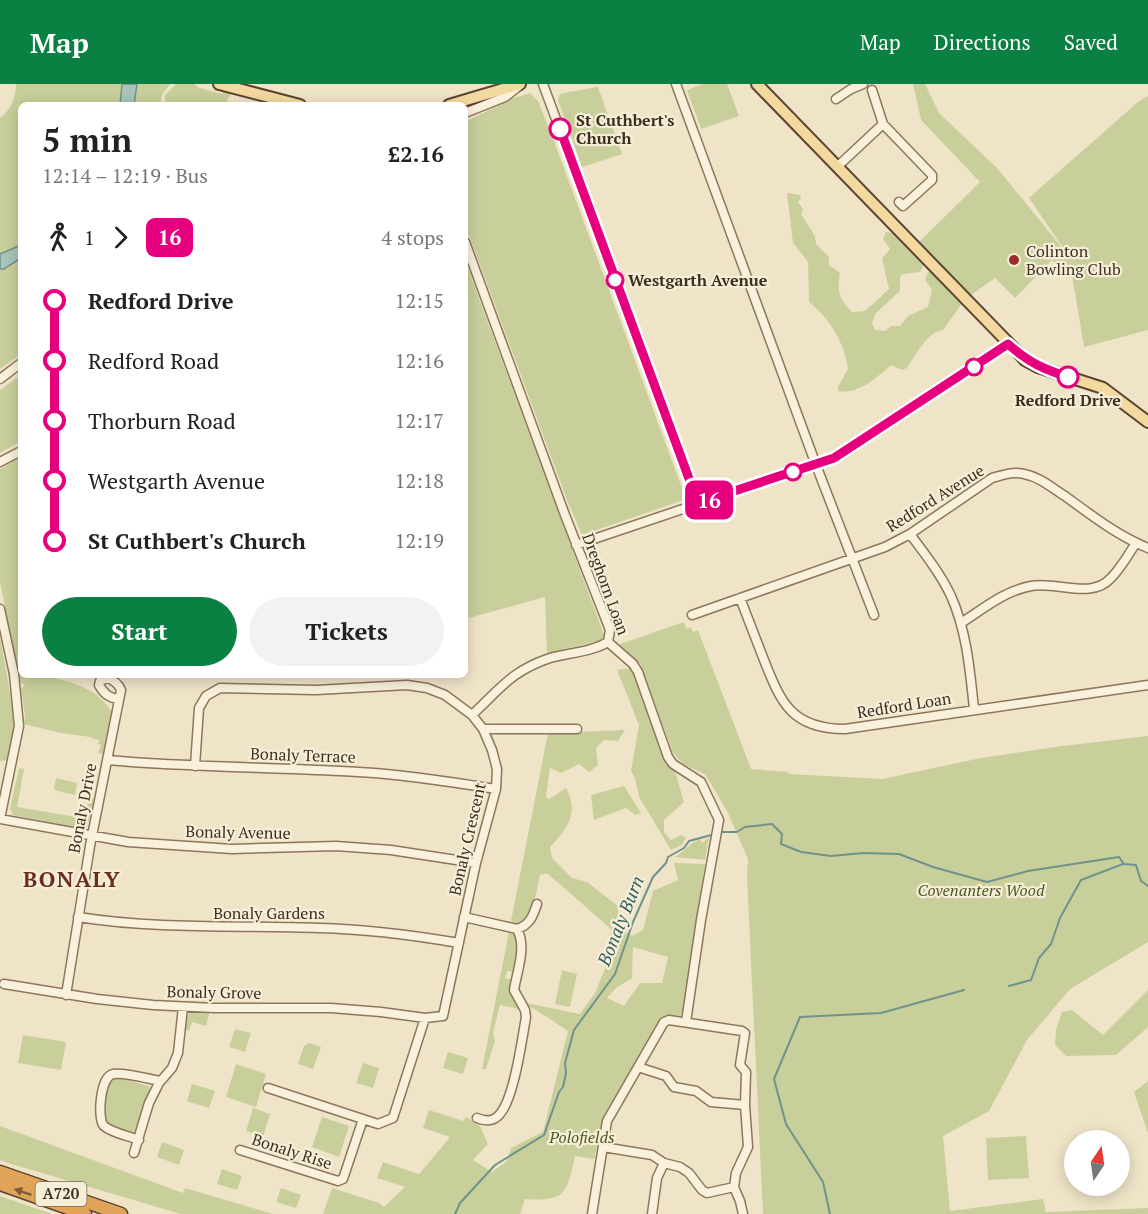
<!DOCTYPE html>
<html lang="en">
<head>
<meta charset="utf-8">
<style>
	body { margin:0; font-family:"PT Serif",serif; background:#f2f2f2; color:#222; height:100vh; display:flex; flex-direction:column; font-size:22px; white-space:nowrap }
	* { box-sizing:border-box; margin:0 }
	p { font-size:20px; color:#767676 }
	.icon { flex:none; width:33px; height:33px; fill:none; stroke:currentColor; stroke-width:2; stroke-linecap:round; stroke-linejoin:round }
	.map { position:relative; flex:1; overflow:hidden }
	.sheet { position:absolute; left:18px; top:18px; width:450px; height:576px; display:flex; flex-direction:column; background:#fff; border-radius:9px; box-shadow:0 3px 15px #0003 }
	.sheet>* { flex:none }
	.badge { padding:0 12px; border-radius:9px; font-size:21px; line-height:39px }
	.needle { width:39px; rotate:13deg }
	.buttons { position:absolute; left:1064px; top:1046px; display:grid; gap:12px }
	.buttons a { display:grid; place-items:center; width:66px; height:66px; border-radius:50%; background:#fff; box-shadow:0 3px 15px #0003; font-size:30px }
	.map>.badge { position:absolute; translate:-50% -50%; box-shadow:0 0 0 3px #fff }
	.legs { display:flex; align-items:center; gap:9px; height:66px; padding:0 24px; font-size:20px }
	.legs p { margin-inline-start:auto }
	.overview { display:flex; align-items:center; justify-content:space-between; height:102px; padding:0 24px }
	h1 { font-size:33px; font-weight:600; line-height:45px }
	.primary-button { display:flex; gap:12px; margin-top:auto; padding:12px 24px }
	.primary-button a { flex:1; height:69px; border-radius:36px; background:#0b8043; color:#fff; font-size:24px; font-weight:600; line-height:69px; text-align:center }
	.primary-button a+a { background:#f2f2f2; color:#222 }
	ul { padding:0 24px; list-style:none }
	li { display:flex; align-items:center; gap:21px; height:60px; font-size:22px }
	li i { display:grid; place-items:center; width:9px; height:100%; margin:0 8px; background:currentColor }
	li i::after { content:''; width:15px; height:15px; margin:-8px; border:4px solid; border-radius:50%; background:#fff }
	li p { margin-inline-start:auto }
	li:first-child i { background:linear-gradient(#0000 50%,currentColor 0) }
	li:last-child i { background:linear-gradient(currentColor 50%,#0000 0) }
	header { display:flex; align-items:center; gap:36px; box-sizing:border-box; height:84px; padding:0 30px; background:#0b8043; color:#fff }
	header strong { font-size:28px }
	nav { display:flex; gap:33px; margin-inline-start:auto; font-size:21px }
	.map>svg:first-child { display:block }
</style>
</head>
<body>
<header>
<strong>Map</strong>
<nav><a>Map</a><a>Directions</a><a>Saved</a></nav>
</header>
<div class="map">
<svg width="1148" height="1130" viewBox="0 0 1148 1130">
	<rect width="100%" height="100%" fill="#f0e4c8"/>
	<!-- green -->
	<path fill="#c9cf9b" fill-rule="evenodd" d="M16 0H122L120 21H21V161L0 170V34C11 26 16 13 16 0Z
		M137 0H170L162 11 160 21H134Z
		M176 0H195L197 3 222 10 223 8 231 10 227 16 229 19 238 21H165V11Z
		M703 0H727L739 32 701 45 687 6Z
		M913 0H925L939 29 997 84 1068 171 1029 114 1139 17 1148 12V246L1084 263 1070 179 1066 190 1052 176 1015 214 995 194 971 211 919 158 980 98 921 36Z
		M598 3 622 70 582 83 558 16 560 10 564 9Z
		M530 9 538 17 554 57 685 412 684 416 582 451 567 416 465 140V38L511 15Z
		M787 109 800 111 801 114 798 118 803 125 801 130 815 152 816 160 829 173V181L840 189C837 209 839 214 852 228L865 227 889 205 882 174 890 165 883 155 886 148C901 149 919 166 924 180L920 188 903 190 900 193V207L875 230 872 239 875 246 885 247 891 242H900L908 232 928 223 932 206 925 196 928 188H932L963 218 943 246C928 247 915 272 907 284L902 286 891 281C877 294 857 311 838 307V303L848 285C843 256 832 238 809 218L808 178 793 159Z
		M21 174V270L0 285V185H4Z
		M465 177 597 532 604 551V554L599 557 547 569 545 513 469 534 465 524Z
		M21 291V357L0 369V306Z
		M21 373V591H54V594C76 599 101 607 112 629L103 670 98 669 101 661 98 660 99 656 91 654V653L61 649 24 640 25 631 21 605 25 601 20 598 0 498V385Z
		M684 538 686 545 691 543 693 548 698 546 751 685 788 688 789 690 882 695 981 674 1062 662 1148 652V858L1070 905 1027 956 989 1027 943 1052 950 1127 1043 1115 1046 1128 1148 1124V1130H763L747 794 748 775 727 727 705 690 684 681 673 669 640 579 624 567 620 560Z
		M0 553 13 626 14 643 8 676 0 677Z
		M631 584 654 648 675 687 684 718 664 736V748L671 756 681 751 686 754 682 761 671 766 639 713 635 694 631 687 639 641 617 586Z
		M625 646 618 657 604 656 596 664 598 681 589 688 579 680 561 689 550 684 546 713 549 715 566 704C580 729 567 745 550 763L552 774 572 794 587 798 618 822V843L632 852 643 846 653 807 678 796 674 779 705 780 683 930 677 933 667 932 661 935 605 1030 594 1075 575 1072C567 1109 566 1118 525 1115L520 1130H323L332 1104 379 1119 384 1123 405 1103 377 1094 383 1078 419 1090 421 1088 450 1053 423 1044 429 1026 463 1037 466 1033 480 1042 488 1060 473 1076 492 1088 506 1078 511 1064 543 1048 568 947C558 941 549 934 539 928 534 924 531 925 526 919L580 930 595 909 607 880 619 866 610 854 611 845 547 789 540 791 533 824 527 837 516 841 511 837 548 649ZM633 863 668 873 662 899H640L624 922 607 914 616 904 632 894Z
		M19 684 24 685 17 723 76 733 77 730 85 732 89 714 94 715 87 743 83 745 13 731 10 725Z
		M56 694 77 699 75 711 54 706Z
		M624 702 641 729 635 731 626 724 594 736 591 711Z
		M709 753 705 776 675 773C685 767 690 759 700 755L702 759Z
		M513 847 515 848 519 863 514 888 507 887 505 894 512 896 510 908 518 925 500 921 493 949 495 957 486 985H482L509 848Z
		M562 886 577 890 570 923 555 920Z
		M1148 906V943L1116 971 1066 972 1055 961 1056 946 1062 928 1072 926 1103 951Z
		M191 927H210L206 942 192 938 189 947 184 944 185 937Z
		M235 945 251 949 245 968 229 963Z
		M23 951 66 958 61 986 18 979Z
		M309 959 321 963 313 985 298 980 304 962Z
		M448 968 468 974 463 990 443 984Z
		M363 979 379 984 373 1004 356 999Z
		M236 980 266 990 256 1023 226 1013Z
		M115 993 149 1002 150 1008 138 1049 112 1043 104 1037 105 1000 107 997Z
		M1148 997V1049L1134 1008Z
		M192 1000 215 1007 209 1024 187 1017Z
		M253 1024 270 1030 263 1053 246 1047Z
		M322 1033 349 1042 339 1073 312 1063Z
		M0 1042 183 1109 185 1104 273 1130H181L8 1079 0 1076Z
		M1026 1052 1029 1094 988 1096 986 1054Z
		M162 1058 184 1066 179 1081 157 1073Z
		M222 1085 242 1092 237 1106 217 1100Z
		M281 1104 301 1111 296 1124 276 1118Z
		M0 1112 52 1130H0Z"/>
	<!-- water -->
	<path fill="#a9c4bc" stroke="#6f938a" stroke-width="1.5" d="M122 0H137L134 21H120Z
		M21 161V174L4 185H0V170Z"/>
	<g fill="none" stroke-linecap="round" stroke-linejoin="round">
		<!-- stream -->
		<path stroke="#6f938a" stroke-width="2" d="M720 748H737L745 743 772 740 782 750 781 760 801 768 831 772 863 769 899 770 933 783 987 798 1028 787 1119 773 1124 780 1136 781 1141 797 1148 802
			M1009 902 1031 896 1039 874 1051 860 1060 834 1081 796 1123 780
			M455 1130 460 1119 495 1081 544 1051 559 1008 563 1003 566 989 565 979 574 946 615 890 633 838 653 793 666 779 668 773 684 764 689 757 715 750
			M830 1130 823 1098 786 1040 774 995 800 933 881 929 964 906"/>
		<defs>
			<path id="minor" d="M543 0 698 419
				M676 0 816 381 874 531
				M872 6 883 40 932 91V96L903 122 899 118
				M836 15 851 5 863 0
				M465 29 505 13 519 2
				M838 82 883 40
				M465 158 565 431 610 546 608 558
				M0 295 21 279
				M0 378 21 367
				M910 450C925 470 940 489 951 512 967 548 970 587 974 625
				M576 461 834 374 1008 260
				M740 514C748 535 756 555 764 576 781 619 792 645 845 645L1148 601
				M0 525 14 590 19 642 0 735
				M692 531 885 463 910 450 992 394C1003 391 1013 387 1024 390 1040 393 1052 404 1065 412 1091 431 1118 452 1148 464
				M961 539C983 525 1004 507 1031 502 1057 497 1091 516 1111 494 1121 484 1128 471 1136 459
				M608 558 633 580 638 588 668 673 673 680 701 698 719 736 701 836 686 938
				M472 631C500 605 511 587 550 574 568 569 591 568 608 558
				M483 645H577
				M107 676C185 683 263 683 341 687 393 689 445 697 496 705
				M0 735 128 758 232 765 336 762 391 766 476 779
				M78 833C161 846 237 841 319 844 367 845 412 851 459 859
				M464 833 517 845C527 863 517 887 514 906L525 926 526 933C522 955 514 1016 499 1031 493 1038 484 1037 477 1034
				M517 845C530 841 533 832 537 820
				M4 900 97 915 153 921 214 924H331L381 928 425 934 443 932 476 779 496 705 497 685 492 666 483 645 472 631 445 611 427 604 407 601 316 606 220 604 206 612 199 624 195 682
				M66 911 90 762 121 606C118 599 114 596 107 594L100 597 99 601C104 610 109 614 119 615
				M638 983 666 992 674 1003 696 1007 711 1018 745 1021
				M268 1004 378 1040 393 1034 425 934
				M139 1056C129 1052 112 1049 104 1042 97 1035 100 993 113 990 124 988 149 995 160 997
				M603 1063 652 1071 664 1079 680 1083 689 1089 702 1106 707 1109 734 1103
				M240 1066 338 1097 343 1095 363 1035
				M134 1069 149 1019 159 999 172 984 178 969 183 923
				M592 1130 607 1037 664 938 669 936 742 947 745 949 740 981 746 988 745 1021 748 1063 736 1089 734 1103 740 1117 743 1130
				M652 1130 657 1094 664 1079"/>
			<path id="major" d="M219 0 300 21
				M757 0 1025 276 1038 283 1103 304 1148 338
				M449 21 520 0"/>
			<path id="highway" d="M0 1088 121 1130
				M0 1100 85 1130"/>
		</defs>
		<!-- minor casing -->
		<use href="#minor" stroke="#8d765c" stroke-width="11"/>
		<!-- major casing -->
		<use href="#major" stroke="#5b4430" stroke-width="14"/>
		<!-- highway casing -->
		<use href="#highway" stroke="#5b4430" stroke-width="15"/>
		<!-- minor -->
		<use href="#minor" stroke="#faf1dc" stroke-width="8"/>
		<!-- major -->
		<use href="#major" stroke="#f3d9a0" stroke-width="10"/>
		<!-- highway -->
		<use href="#highway" stroke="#e0a458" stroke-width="12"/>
	</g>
	<!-- one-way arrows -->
	<defs><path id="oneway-solid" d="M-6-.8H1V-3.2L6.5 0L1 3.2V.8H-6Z" transform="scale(1.5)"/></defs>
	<use fill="#7e5d36" href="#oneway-solid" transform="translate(23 1108) rotate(-161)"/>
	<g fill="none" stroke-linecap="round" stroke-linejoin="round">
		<defs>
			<path id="line-1" d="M560 45 698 419 834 374 1008 260C1028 278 1043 285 1068 293"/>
		</defs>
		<!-- line-1 casing -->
		<use href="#line-1" stroke="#fff" stroke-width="14"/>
		<!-- line-1 -->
		<use href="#line-1" stroke="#e6007e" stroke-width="9"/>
	</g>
	<!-- markers -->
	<g fill="#fff" stroke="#e6007e" stroke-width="3">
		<circle cx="560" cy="45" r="10"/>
		<circle cx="615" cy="196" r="8"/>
		<circle cx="974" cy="283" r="8"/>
		<circle cx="1068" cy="293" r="10"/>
		<circle cx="793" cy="388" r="8"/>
	</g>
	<circle fill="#9e2a2b" stroke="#f7eed8" stroke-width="2" cx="1014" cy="176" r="6"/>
	<g text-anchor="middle" stroke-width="4.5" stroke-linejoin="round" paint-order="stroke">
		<!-- shield labels -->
		<rect fill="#f7eed8" stroke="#756857" stroke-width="1.5" x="35.5" y="1098" width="51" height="24" rx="4.5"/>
		<g font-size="15" font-weight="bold" fill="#3d2e20">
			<text x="61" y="1115">A720</text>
		</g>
		<!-- stop labels -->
		<g font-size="16" font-weight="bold" fill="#3d2e20" stroke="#f7eed8" text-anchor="start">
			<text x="576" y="42">St Cuthbert's<tspan x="576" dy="18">Church</tspan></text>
			<text x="628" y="202">Westgarth Avenue</text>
			<text x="1068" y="322" text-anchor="middle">Redford Drive</text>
		</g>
		<!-- poi labels -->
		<g font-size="16" fill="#3d2e20" stroke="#f7eed8" text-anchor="start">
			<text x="1026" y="173">Colinton<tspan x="1026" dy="18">Bowling Club</tspan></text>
		</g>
		<!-- street labels -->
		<g font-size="16" fill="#3d2e20" stroke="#f7eed8">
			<text transform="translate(935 414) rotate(-32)" y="6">Redford Avenue</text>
			<text transform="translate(606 500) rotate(70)" y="6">Dreghorn Loan</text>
			<text transform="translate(904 621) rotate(-9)" y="6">Redford Loan</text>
			<text transform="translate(303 671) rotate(2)" y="6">Bonaly Terrace</text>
			<text transform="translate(82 724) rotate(-79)" y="6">Bonaly Drive</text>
			<text transform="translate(238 748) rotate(1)" y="6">Bonaly Avenue</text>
			<text transform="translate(467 755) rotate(-77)" y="6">Bonaly Crescent</text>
			<text x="269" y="835">Bonaly Gardens</text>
			<text transform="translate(214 908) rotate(1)" y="6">Bonaly Grove</text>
			<text transform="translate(292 1067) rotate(18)" y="6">Bonaly Rise</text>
		</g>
		<!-- park labels -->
		<g font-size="16" font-style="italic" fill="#4d5a26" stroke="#f7eed8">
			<text x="981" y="812">Covenanters Wood</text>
			<text x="582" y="1059">Polofields</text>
		</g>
		<!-- water labels -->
		<g font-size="18" font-style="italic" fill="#2f5d5a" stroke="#f7eed8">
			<text transform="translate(621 837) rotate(-68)" y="6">Bonaly Burn</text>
		</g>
		<!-- district labels -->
		<g font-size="22" font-weight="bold" letter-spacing="1.5" fill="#6b2e1e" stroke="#f7eed8">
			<text x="72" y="803">BONALY</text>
		</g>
	</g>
</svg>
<div class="buttons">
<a><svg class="needle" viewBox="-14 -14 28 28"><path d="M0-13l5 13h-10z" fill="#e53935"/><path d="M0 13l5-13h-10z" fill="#767676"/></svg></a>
</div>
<b class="badge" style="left:709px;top:416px;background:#e6007e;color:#fff">16</b>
<section class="sheet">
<div class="overview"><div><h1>5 min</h1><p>12:14 – 12:19 · Bus</p></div><b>£2.16</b></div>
<div class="legs"><svg class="icon" aria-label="walk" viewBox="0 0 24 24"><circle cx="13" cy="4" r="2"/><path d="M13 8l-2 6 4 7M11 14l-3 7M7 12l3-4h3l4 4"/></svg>1<svg class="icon" aria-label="forward" viewBox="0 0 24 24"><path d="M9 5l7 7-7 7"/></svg><b class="badge" style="background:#e6007e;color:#fff">16</b><p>4 stops</p></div>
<ul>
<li><i style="color:#e6007e"></i><b>Redford Drive</b><p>12:15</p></li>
<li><i style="color:#e6007e"></i><span>Redford Road</span><p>12:16</p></li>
<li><i style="color:#e6007e"></i><span>Thorburn Road</span><p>12:17</p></li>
<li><i style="color:#e6007e"></i><span>Westgarth Avenue</span><p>12:18</p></li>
<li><i style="color:#e6007e"></i><b>St Cuthbert's Church</b><p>12:19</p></li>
</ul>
<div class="primary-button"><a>Start</a><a>Tickets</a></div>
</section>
</div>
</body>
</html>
